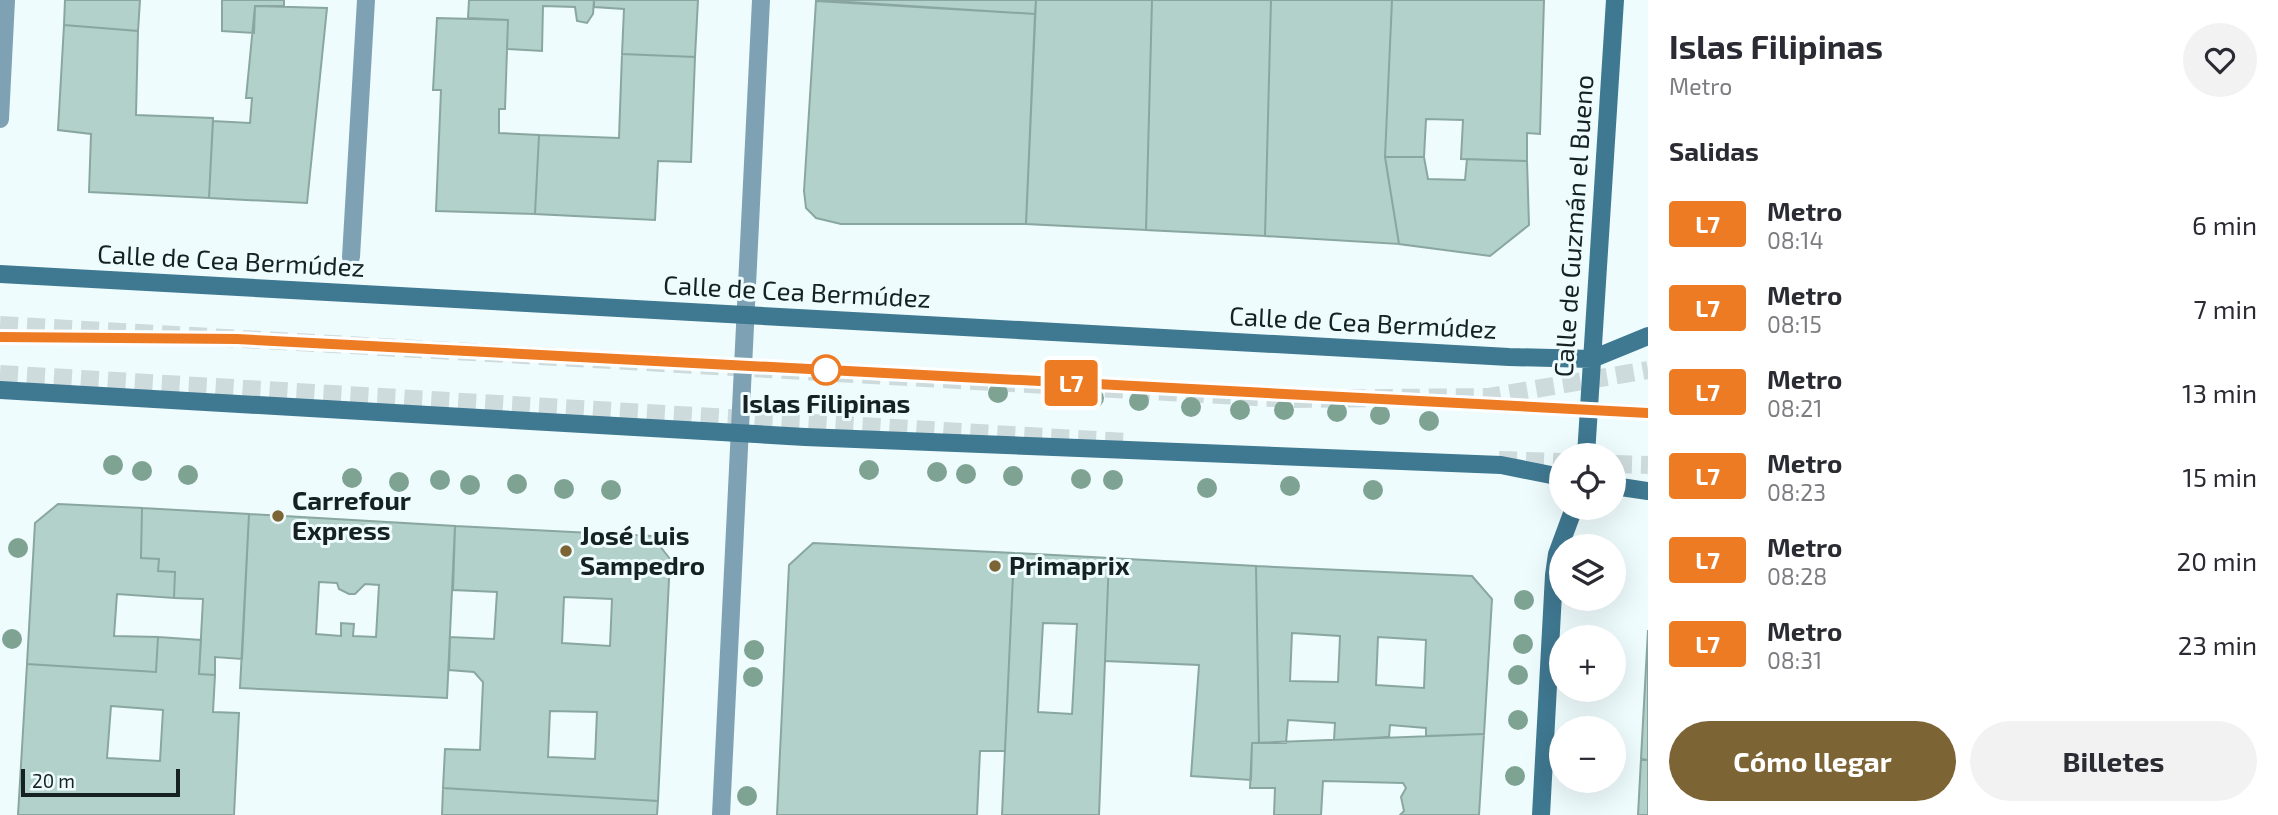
<!DOCTYPE html>
<html lang="es">
<head>
<meta charset="utf-8">
<style>
	body { margin:0; font-family:"Exo 2",sans-serif; background:#f2f2f3; color:#2b2b33; height:100vh; display:flex; flex-direction:column; font-size:26px; white-space:nowrap }
	* { box-sizing:border-box; margin:0 }
	p { font-size:23px; color:#7c7c81 }
	.icon { flex:none; width:38px; height:38px; fill:none; stroke:currentColor; stroke-width:2; stroke-linecap:round; stroke-linejoin:round }
	.map { position:relative; flex:1; overflow:hidden }
	.side { display:flex; flex-direction:column; background:#fff; width:630px }
	.side>* { flex:none }
	.badge { padding:0 14px; border-radius:5px; font-size:24px; line-height:46px }
	.tools { position:absolute; left:1549px; top:443px; display:grid; gap:14px }
	.tools a { display:grid; place-items:center; width:77px; height:77px; border-radius:50%; background:#fff; box-shadow:0 7px 28px #0002; font-size:35px }
	.scale { position:absolute; left:21px; bottom:18px; width:159px; box-sizing:border-box; padding-left:7px; border:4px solid #152122; border-top:0; font-size:19px; line-height:24px; white-space:nowrap; color:#152122; -webkit-text-stroke:5px #effcfe; paint-order:stroke }
	.map>.badge { position:absolute; translate:-50% -50%; box-shadow:0 0 0 4px #fff }
	h2 { padding:0 21px; font-size:26px; line-height:63px }
	.round { display:grid; place-items:center; flex:none; width:74px; height:74px; border-radius:37px; background:#f2f2f3 }
	.summary { display:flex; align-items:center; justify-content:space-between; height:119px; padding:0 21px }
	h1 { font-size:33px; font-weight:700; line-height:52px }
	.cta { display:flex; gap:14px; margin-top:auto; padding:14px 21px }
	.cta a { flex:1; height:80px; border-radius:42px; background:#7d6435; color:#fff; font-size:28px; font-weight:700; line-height:80px; text-align:center }
	.cta a+a { background:#f2f2f3; color:#2b2b33 }
	ul { padding:0; list-style:none }
	li { display:flex; align-items:center; gap:21px; height:84px; padding:0 21px }
	li div { flex:1 }
	li b { display:block; font-size:26px }
	li em { font-style:normal }
	li .badge { min-width:77px; font-weight:700; text-align:center }
	main { display:flex; flex:1; min-height:0 }
	.map>svg:first-child { display:block }
</style>
</head>
<body>
<main>
<div class="map">
<svg width="1648" height="815" viewBox="0 0 1648 815">
	<rect width="100%" height="100%" fill="#effcfe"/>
	<!-- building -->
	<path fill="#b2d1ca" stroke="#89a7a0" stroke-width="2" fill-rule="evenodd" d="M65 0H140L138 31 64 25Z
		M222 0H284V6H255L254 33 222 31Z
		M469 0H594L593 14 587 23 577 21 575 7 543 6 542 51 507 49 508 20 468 18Z
		M594 0H698L695 57 622 54 624 9 594 7Z
		M817 0H1036L1035 14Z
		M1036 0H1152L1146 230 1026 224Z
		M1152 0H1271L1265 236 1146 230Z
		M1271 0H1392L1385 157 1399 244 1265 236Z
		M1392 0H1544L1540 134 1527 133V161L1461 159 1463 120 1426 119 1424 157H1385Z
		M816 1 1035 14 1026 224H841L816 218 806 208 804 191Z
		M255 6 327 8 307 203 209 198 213 121 250 123 252 98H246Z
		M437 18 508 20 505 109H499V133L539 135 535 214 436 211 441 90H433Z
		M64 25 138 31 136 115 213 118 209 198 89 192 91 134 58 130Z
		M622 54 695 57 691 162 658 161 655 220 535 214 539 135 619 138Z
		M1385 157H1424L1428 179 1465 180 1467 159 1527 161 1529 225 1490 256 1399 244Z
		M58 504 142 508 141 558 159 559 158 571 175 572 174 598 117 594 114 636 158 637 156 672 27 664 35 523Z
		M142 508 249 514 242 659 215 657V675L199 674 203 599 174 598 175 572 158 571 159 559 141 558Z
		M249 514 455 526 447 698 240 688ZM319 582 337 583 339 589 349 594H355L365 584 379 585 376 637 353 636 354 624 341 623V636L316 634Z
		M455 526 652 536 670 559 658 801 443 788 445 749 480 750 483 682 474 672 449 670 450 637 494 639 497 592 453 590ZM564 597 612 599 610 646 562 643ZM550 711 597 712 595 759 548 757Z
		M813 543 1014 553 1005 751H980L977 815H777L789 565Z
		M1014 553 1109 558 1099 815H1002ZM1043 623 1077 624 1072 714 1038 712Z
		M1109 558 1256 566 1259 743H1252L1251 780 1191 776 1199 665 1105 661Z
		M1256 566 1472 576 1492 599 1484 734 1426 736V728L1390 725 1389 737 1334 740 1335 723 1288 720 1286 743H1259ZM1292 633 1340 636 1338 682 1290 681ZM1378 637 1426 640 1424 688 1376 685Z
		M1648 630V760L1641 759Z
		M158 637 201 640 199 674 215 675 213 712 239 713 234 815H18L27 664 156 672ZM111 706 163 710 160 761 107 758Z
		M1484 734 1479 815H1400L1404 811 1401 797 1406 788 1403 783 1323 781 1321 815H1274L1275 788H1250L1252 743Z
		M1641 759 1648 760V815H1638Z
		M443 788 658 801 657 815H442Z"/>
	<g fill="none" stroke-linecap="round" stroke-linejoin="round">
		<!-- primary-tunnel -->
		<path stroke="#cedbdd" stroke-width="18" stroke-dasharray="18 9" stroke-linecap="butt" d="M0 325 1290 399 1488 397 1648 370
			M0 374 1128 442
			M1499 460 1561 462
			M1614 464 1648 465"/>
		<!-- street -->
		<path stroke="#7ea2b4" stroke-width="18" d="M0 119 6 0
			M351 257 366 0
			M721 815 761 0"/>
		<!-- secondary -->
		<path stroke="#3f7891" stroke-width="18" d="M0 274 1509 357 1592 359 1648 336
			M0 390 805 437 1501 465 1561 477
			M1586 455 1615 0
			M1614 486 1648 491
			M1541 815 1554 575 1557 554 1574 508"/>
	</g>
	<!-- trees -->
	<g fill="#7fa393">
		<circle cx="998" cy="393" r="10"/>
		<circle cx="1053" cy="393" r="10"/>
		<circle cx="1094" cy="398" r="10"/>
		<circle cx="1139" cy="401" r="10"/>
		<circle cx="1191" cy="407" r="10"/>
		<circle cx="1240" cy="410" r="10"/>
		<circle cx="1284" cy="410" r="10"/>
		<circle cx="1337" cy="412" r="10"/>
		<circle cx="1380" cy="415" r="10"/>
		<circle cx="1429" cy="421" r="10"/>
		<circle cx="113" cy="465" r="10"/>
		<circle cx="869" cy="470" r="10"/>
		<circle cx="142" cy="471" r="10"/>
		<circle cx="937" cy="472" r="10"/>
		<circle cx="966" cy="474" r="10"/>
		<circle cx="188" cy="475" r="10"/>
		<circle cx="1013" cy="476" r="10"/>
		<circle cx="352" cy="478" r="10"/>
		<circle cx="1081" cy="479" r="10"/>
		<circle cx="440" cy="480" r="10"/>
		<circle cx="1113" cy="480" r="10"/>
		<circle cx="399" cy="482" r="10"/>
		<circle cx="517" cy="484" r="10"/>
		<circle cx="470" cy="485" r="10"/>
		<circle cx="1290" cy="486" r="10"/>
		<circle cx="1207" cy="488" r="10"/>
		<circle cx="564" cy="489" r="10"/>
		<circle cx="611" cy="490" r="10"/>
		<circle cx="1373" cy="490" r="10"/>
		<circle cx="18" cy="548" r="10"/>
		<circle cx="1524" cy="600" r="10"/>
		<circle cx="12" cy="639" r="10"/>
		<circle cx="1523" cy="644" r="10"/>
		<circle cx="754" cy="650" r="10"/>
		<circle cx="1518" cy="675" r="10"/>
		<circle cx="753" cy="677" r="10"/>
		<circle cx="1518" cy="720" r="10"/>
		<circle cx="1515" cy="776" r="10"/>
		<circle cx="747" cy="796" r="10"/>
	</g>
	<g fill="none" stroke-linecap="round" stroke-linejoin="round">
		<defs>
			<path id="line" d="M0 337 237 339 1648 413"/>
		</defs>
		<!-- line casing -->
		<use href="#line" stroke="#fff" stroke-width="16"/>
		<!-- line -->
		<use href="#line" stroke="#ed7b24" stroke-width="10"/>
	</g>
	<!-- markers -->
	<circle fill="#fff" stroke="#ed7b24" stroke-width="3.5" cx="826" cy="370" r="14"/>
	<g fill="#7d6435" stroke="#effcfe" stroke-width="2.5">
		<circle cx="278" cy="516" r="7"/>
		<circle cx="566" cy="551" r="7"/>
		<circle cx="995" cy="566" r="7"/>
	</g>
	<g text-anchor="middle" stroke-width="6" stroke-linejoin="round" paint-order="stroke">
		<!-- street labels -->
		<g font-size="26" fill="#152122" stroke="#effcfe">
			<text transform="translate(1574 226) rotate(-86)" y="9">Calle de Guzmán el Bueno</text>
			<text transform="translate(231 261) rotate(3)" y="9">Calle de Cea Bermúdez</text>
			<text transform="translate(797 292) rotate(3)" y="9">Calle de Cea Bermúdez</text>
			<text transform="translate(1363 323) rotate(3)" y="9">Calle de Cea Bermúdez</text>
		</g>
		<!-- stop labels -->
		<g font-size="26" font-weight="bold" fill="#152122" stroke="#effcfe">
			<text x="826" y="413">Islas Filipinas</text>
		</g>
		<!-- poi labels -->
		<g font-size="26" font-weight="bold" fill="#152122" stroke="#effcfe" text-anchor="start">
			<text x="292" y="510">Carrefour<tspan x="292" dy="30">Express</tspan></text>
			<text x="580" y="545">José Luis<tspan x="580" dy="30">Sampedro</tspan></text>
			<text x="1009" y="575">Primaprix</text>
		</g>
	</g>
</svg>
<div class="tools">
<a><svg class="icon" aria-label="locate" viewBox="0 0 24 24"><circle cx="12" cy="12" r="6"/><path d="M12 2v4M12 18v4M2 12h4M18 12h4"/></svg></a>
<a><svg class="icon" aria-label="layers" viewBox="0 0 24 24"><path d="M12 4l9 5-9 5-9-5zM3 14l9 5 9-5"/></svg></a>
<a>+</a>
<a>−</a>
</div>
<div class="scale">20 m</div>
<b class="badge" style="left:1071px;top:383px;background:#ed7b24;color:#fff">L7</b>
</div>
<section class="side">
<div class="summary"><div><h1>Islas Filipinas</h1><p>Metro</p></div><a class="round"><svg class="icon" aria-label="heart" viewBox="0 0 24 24"><path d="M12 20l-8-8c-3-5 5-10 8-4 3-6 11-1 8 4z"/></svg></a></div>
<h2>Salidas</h2>
<ul>
<li><span class="badge" style="background:#ed7b24;color:#fff">L7</span><div><b>Metro</b><p>08:14</p></div><em>6 min</em></li>
<li><span class="badge" style="background:#ed7b24;color:#fff">L7</span><div><b>Metro</b><p>08:15</p></div><em>7 min</em></li>
<li><span class="badge" style="background:#ed7b24;color:#fff">L7</span><div><b>Metro</b><p>08:21</p></div><em>13 min</em></li>
<li><span class="badge" style="background:#ed7b24;color:#fff">L7</span><div><b>Metro</b><p>08:23</p></div><em>15 min</em></li>
<li><span class="badge" style="background:#ed7b24;color:#fff">L7</span><div><b>Metro</b><p>08:28</p></div><em>20 min</em></li>
<li><span class="badge" style="background:#ed7b24;color:#fff">L7</span><div><b>Metro</b><p>08:31</p></div><em>23 min</em></li>
</ul>
<div class="cta"><a>Cómo llegar</a><a>Billetes</a></div>
</section>
</main>
</body>
</html>
